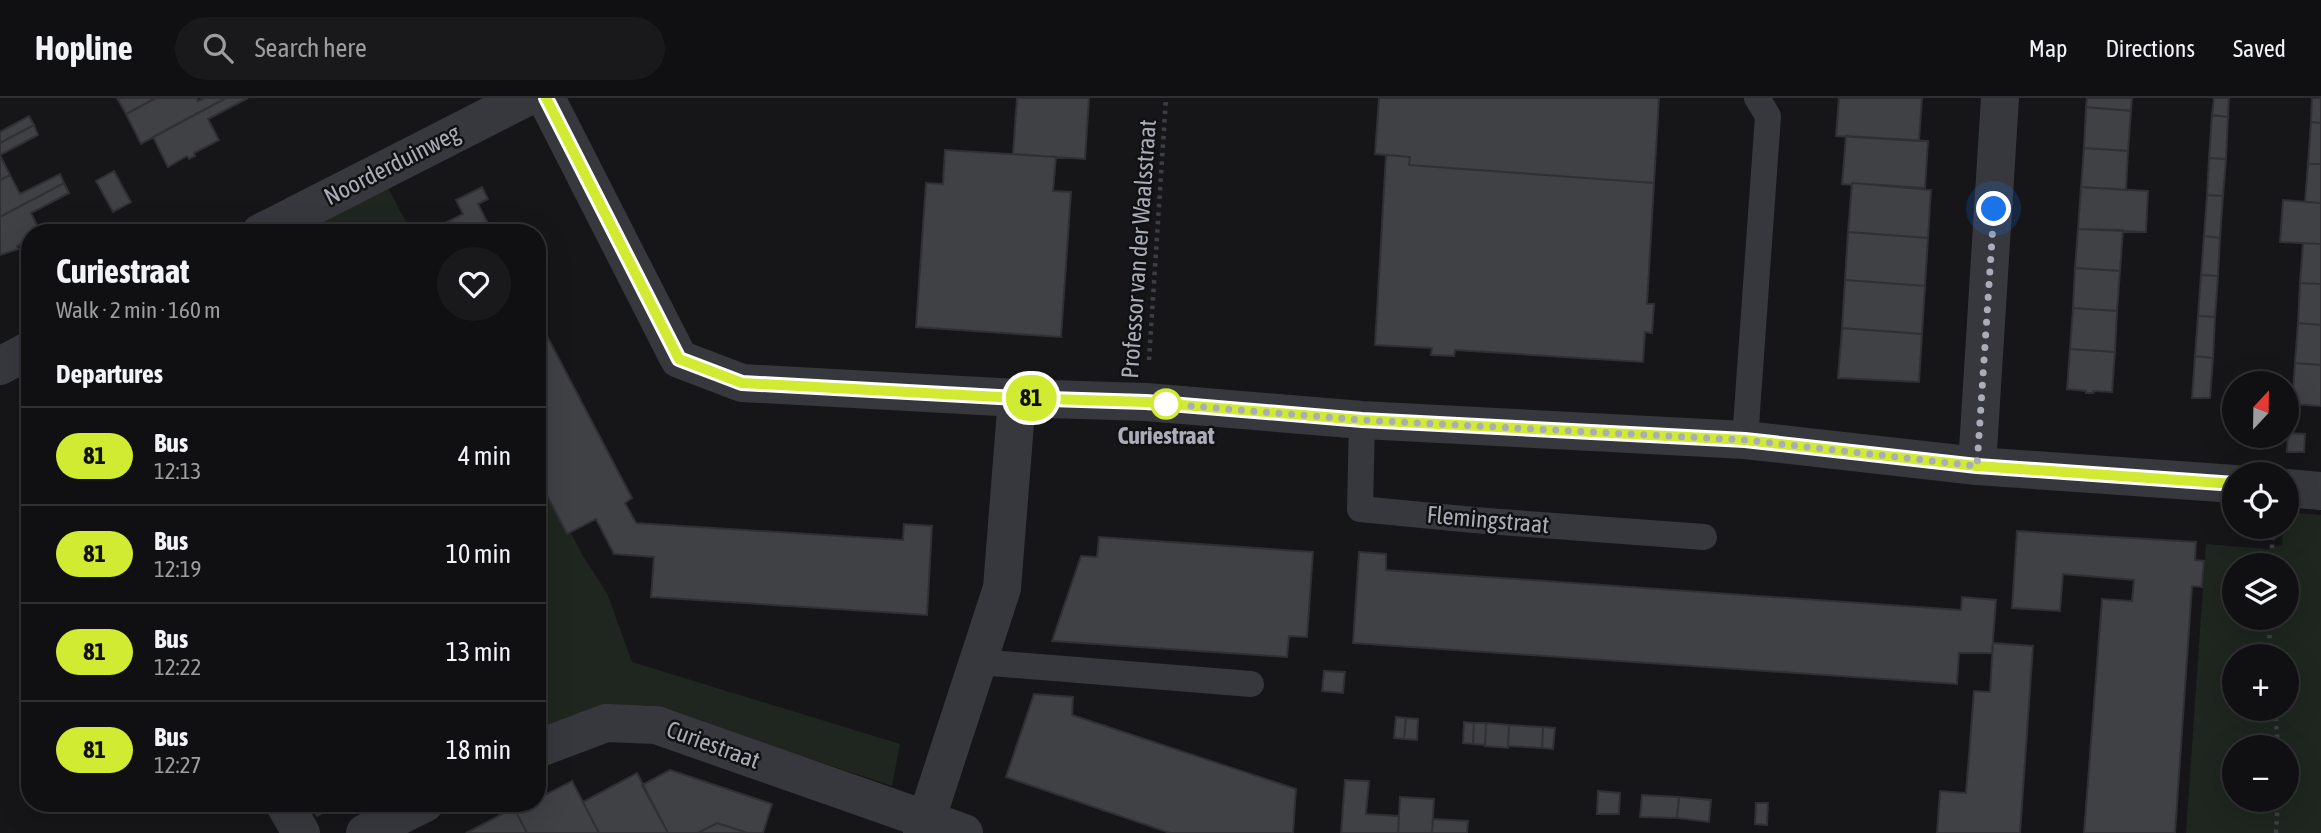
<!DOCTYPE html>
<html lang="en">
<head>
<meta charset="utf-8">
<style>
	body { margin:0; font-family:"Asap Condensed",sans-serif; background:#19191b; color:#f1f3f6; height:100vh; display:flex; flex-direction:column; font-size:26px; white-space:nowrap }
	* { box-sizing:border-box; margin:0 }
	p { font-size:23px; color:#9c9d9f }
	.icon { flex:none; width:38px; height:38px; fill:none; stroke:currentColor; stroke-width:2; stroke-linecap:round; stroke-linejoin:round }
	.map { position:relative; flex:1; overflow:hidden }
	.drawer { position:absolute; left:21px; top:126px; width:525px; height:588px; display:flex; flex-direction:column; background:#101012; border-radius:28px; box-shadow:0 7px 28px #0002,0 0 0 2px #303032 }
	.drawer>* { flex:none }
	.badge { padding:0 14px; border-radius:23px; font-size:24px; line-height:46px }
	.needle { width:46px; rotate:22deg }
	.tools { position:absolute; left:2222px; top:273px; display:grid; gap:14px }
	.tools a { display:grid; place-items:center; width:77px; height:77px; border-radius:50%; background:#101012; box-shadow:0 7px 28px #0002,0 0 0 2px #303032; font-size:35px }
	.you { position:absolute; width:35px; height:35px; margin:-18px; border:5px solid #fff; border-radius:50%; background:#1a73e8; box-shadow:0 0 0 10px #1a73e833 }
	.map>.badge { position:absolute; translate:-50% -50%; box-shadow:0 0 0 4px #fff }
	h2 { padding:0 35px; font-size:26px; line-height:63px }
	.round { display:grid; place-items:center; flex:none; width:74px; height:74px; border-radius:37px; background:#19191b }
	.overview { display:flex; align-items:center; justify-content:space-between; height:119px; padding:0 35px }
	h1 { font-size:33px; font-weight:700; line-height:52px }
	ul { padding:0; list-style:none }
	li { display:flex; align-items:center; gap:21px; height:98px; padding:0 35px; border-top:2px solid #303032 }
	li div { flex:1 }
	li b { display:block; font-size:26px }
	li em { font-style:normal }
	li .badge { min-width:77px; font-weight:700; text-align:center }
	header { display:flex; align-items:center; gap:42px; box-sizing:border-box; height:98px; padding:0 35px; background:#101012; border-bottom:2px solid #303032 }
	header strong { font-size:33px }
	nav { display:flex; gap:38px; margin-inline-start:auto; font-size:24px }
	.search { width:490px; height:63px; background:#19191b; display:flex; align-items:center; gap:18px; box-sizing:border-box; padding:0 24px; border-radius:38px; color:#9c9d9f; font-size:26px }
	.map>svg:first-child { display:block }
</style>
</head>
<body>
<header>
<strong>Hopline</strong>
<div class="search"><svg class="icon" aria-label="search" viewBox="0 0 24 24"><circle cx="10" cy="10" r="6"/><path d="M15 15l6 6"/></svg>Search here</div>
<nav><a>Map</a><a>Directions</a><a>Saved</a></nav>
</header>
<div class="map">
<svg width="2321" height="735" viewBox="0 0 2321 735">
	<rect width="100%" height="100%" fill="#161618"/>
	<!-- green -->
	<path fill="#1e261f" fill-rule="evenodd" d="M387 88 412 135H296Z
		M537 371 583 458 607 495 632 564 900 646 892 688 648 607 602 611 543 630 537 627Z
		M2287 414 2321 417V735H2186L2206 446 2267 451 2282 447 2283 429H2287ZM2235 467H2287V520H2235ZM2235 558H2287V611H2235ZM2235 649H2287V702H2235Z"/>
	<!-- building -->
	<path fill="#404145" stroke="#303034" stroke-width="2" d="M117 0H156L126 16Z
		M156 0H197L198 3 204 0H226L141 46 126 16Z
		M226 0H248L208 21 219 42 194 55 195 58 189 61 187 58 168 69 153 39Z
		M1017 0H1089L1085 61 1013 56Z
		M1379 0H1659L1654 85 1409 67 1410 59 1375 56Z
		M1839 0H1922L1919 43 1836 38Z
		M2087 0H2132L2131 13 2086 9Z
		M2214 0H2229L2228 19 2212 17Z
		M2312 0H2321V25L2311 24Z
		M2086 9 2131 13 2128 53 2084 50Z
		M2212 17 2228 19 2226 61 2209 60Z
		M29 18 34 27 0 45V34Z
		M2311 24 2321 25V66H2308Z
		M34 27 38 37 0 57 10 77 0 82V45Z
		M1846 38 1928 43 1925 90 1852 85V87L1842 86Z
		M2084 50 2128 53 2126 92 2081 89Z
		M945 52 1056 59 1053 93 1071 94 1061 239 916 229 926 85 943 86Z
		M1386 57 1410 59 1409 67 1654 85 1647 206H1654L1652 235 1645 234 1643 264 1455 252 1454 258 1431 257 1432 250 1375 247Z
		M2209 60 2226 61 2223 98 2207 97Z
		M2308 66H2321V105L2305 104Z
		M114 73 131 104 113 114 96 83Z
		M60 76 64 85 0 119V82L10 77 20 96Z
		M64 85 69 95 31 115 41 135H30V141L17 148 18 151 0 157V119Z
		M1852 85 1931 92 1928 140 1848 134Z
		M482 89 488 101 478 106 493 135H425L463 116 456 102Z
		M2081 89 2148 93 2146 134 2078 131Z
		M2207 97 2223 98 2220 140 2204 138Z
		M2283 102 2321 105V146L2280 144Z
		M2078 131 2123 132 2120 173 2075 170Z
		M1848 134 1928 140 1925 188 1845 182Z
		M2204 138 2220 140 2218 178 2201 177Z
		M2303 145 2321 146V186L2300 185Z
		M2075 170 2120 173 2117 213 2073 210Z
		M2201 177 2218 178 2215 219 2198 218Z
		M1845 182 1925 188 1922 236 1842 230Z
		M2300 185 2321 186V227L2298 225Z
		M2073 210 2117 213 2115 254 2070 251Z
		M2198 218 2215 219 2213 260 2195 258Z
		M537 219 632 400 625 405 636 425 903 442 904 426 932 428 927 517 651 499 654 459 614 456 596 421 567 436 537 378Z
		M2298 225 2321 227V267L2295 265Z
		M1842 230 1922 236 1919 284 1838 280Z
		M2070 251 2115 254 2112 294 2093 293V295H2086V293L2067 291Z
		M2195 258 2213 260 2210 300H2192Z
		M2295 265 2321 267V308L2292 306Z
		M2288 335 2305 336 2304 354H2287Z
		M2017 433 2196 444 2195 462 2204 463 2203 474 2202 489 2192 488 2175 735H2084L2102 501 2132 503 2134 482 2063 476 2060 513 2012 510Z
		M1099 439 1313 454 1307 539 1289 538 1287 559 1052 543 1081 458 1097 459Z
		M1359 454 1386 456V472L1961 512 1962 499 1996 502 1992 555H1959L1957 586 1353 545Z
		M1993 545 2033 548 2020 735H1937L1940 693 1966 695 1974 593 1990 594Z
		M1324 573 1345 574 1343 595 1322 593Z
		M1034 596 1073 599 1072 617 1296 691 1293 735H1170L1006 679Z
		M1396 619 1406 620 1404 641 1394 640Z
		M1406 620 1418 621 1417 642 1404 641Z
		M1464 624 1474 625 1473 646 1463 645Z
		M1474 625H1486L1485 647 1473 646Z
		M1486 625 1509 627 1508 650 1485 648Z
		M1509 627 1543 629 1542 650 1508 648Z
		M1543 629 1555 630 1553 651 1542 650Z
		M670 672 772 706 763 735H748L717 725 698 735H668L642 687Z
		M637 675 668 735H599L583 704Z
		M1345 682 1369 683 1366 716 1399 718 1398 735H1341Z
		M572 683 599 735H527L514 710 523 705H537V698L546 694 547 696Z
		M1598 693 1620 695 1619 716H1597Z
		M1642 697 1679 699 1677 720 1640 719Z
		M1400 699 1434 701 1432 735H1398Z
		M1679 699 1711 702 1709 724 1677 720Z
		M310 705H341L317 718Z
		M1756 705H1768L1767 727 1755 726Z
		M514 710 527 735H466Z
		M1433 721 1468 723 1467 735H1432Z
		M717 725 748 735H698Z"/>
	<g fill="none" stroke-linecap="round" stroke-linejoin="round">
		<!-- path -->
		<path stroke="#3d3f44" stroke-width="4.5" stroke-dasharray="3.5 5" stroke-linecap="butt" d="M1149 262 1166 0
			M2271 467 2273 430
			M2268 520 2271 558
			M2275 611 2278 649
			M2276 735 2278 702"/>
		<!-- service -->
		<path stroke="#37383d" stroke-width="26" d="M1362 322 1360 411 1474 422 1704 439
			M1745 342 1768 18 1757 0
			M978 564 1251 586"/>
		<!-- minor -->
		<path stroke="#37383d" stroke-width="38" d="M546 0 679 261 742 285 1017 300 1146 304 1362 322 1745 342 1977 368 2235 386
			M260 135 525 0
			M0 268 30 252
			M1977 368 2000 0
			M2287 390 2321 393
			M537 651 606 625 656 627 964 735
			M284 705 301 735
			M365 735 425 705
			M922 735 1002 490 1017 300"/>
	</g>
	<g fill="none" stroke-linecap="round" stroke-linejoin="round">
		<defs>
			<path id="line" d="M546 0 679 261 742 285 1017 300 1146 304 1362 322 1745 342 1977 368 2235 386"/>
		</defs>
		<!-- line casing -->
		<use href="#line" stroke="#fff" stroke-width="16"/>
		<!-- line -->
		<use href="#line" stroke="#d1ea32" stroke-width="10"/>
		<!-- walk -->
		<path stroke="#a8adb8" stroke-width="7" stroke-dasharray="0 12.6" d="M1166 306 1362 322 1745 342 1977 368 1994 111"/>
	</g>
	<!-- markers -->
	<circle fill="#fff" stroke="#d1ea32" stroke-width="3.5" cx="1166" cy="306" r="14"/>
	<g text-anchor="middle" stroke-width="5" stroke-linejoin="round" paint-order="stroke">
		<!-- street labels -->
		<g font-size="24" fill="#a8adb8" stroke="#111113">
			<text transform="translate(392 67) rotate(-27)" y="8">Noorderduinweg</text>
			<text transform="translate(1139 151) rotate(-86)" y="8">Professor van der Waalsstraat</text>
			<text transform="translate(1488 422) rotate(5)" y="8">Flemingstraat</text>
			<text transform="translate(713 647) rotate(20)" y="8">Curiestraat</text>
		</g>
		<!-- stop labels -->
		<g font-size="24" font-weight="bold" fill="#a8adb8" stroke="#111113">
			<text x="1166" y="346">Curiestraat</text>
		</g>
	</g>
</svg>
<div class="tools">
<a><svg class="needle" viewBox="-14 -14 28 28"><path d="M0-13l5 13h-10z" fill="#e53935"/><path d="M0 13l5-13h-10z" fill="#9c9d9f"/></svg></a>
<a><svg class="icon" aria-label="locate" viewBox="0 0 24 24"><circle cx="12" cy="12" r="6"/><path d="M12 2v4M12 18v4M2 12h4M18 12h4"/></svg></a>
<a><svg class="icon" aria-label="layers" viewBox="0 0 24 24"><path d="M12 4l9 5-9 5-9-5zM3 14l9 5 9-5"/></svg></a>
<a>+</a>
<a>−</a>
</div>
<div class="you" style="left:1994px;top:111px"></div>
<b class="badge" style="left:1031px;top:300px;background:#d1ea32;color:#111">81</b>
<section class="drawer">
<div class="overview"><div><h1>Curiestraat</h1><p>Walk · 2 min · 160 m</p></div><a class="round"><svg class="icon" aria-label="heart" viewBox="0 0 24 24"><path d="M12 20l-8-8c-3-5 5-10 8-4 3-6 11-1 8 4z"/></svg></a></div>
<h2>Departures</h2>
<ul>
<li><span class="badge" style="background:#d1ea32;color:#111">81</span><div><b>Bus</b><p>12:13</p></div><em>4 min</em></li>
<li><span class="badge" style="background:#d1ea32;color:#111">81</span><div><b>Bus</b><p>12:19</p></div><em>10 min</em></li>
<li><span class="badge" style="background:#d1ea32;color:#111">81</span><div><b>Bus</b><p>12:22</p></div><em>13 min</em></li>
<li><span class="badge" style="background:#d1ea32;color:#111">81</span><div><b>Bus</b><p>12:27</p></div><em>18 min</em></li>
</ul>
</section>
</div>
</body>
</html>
